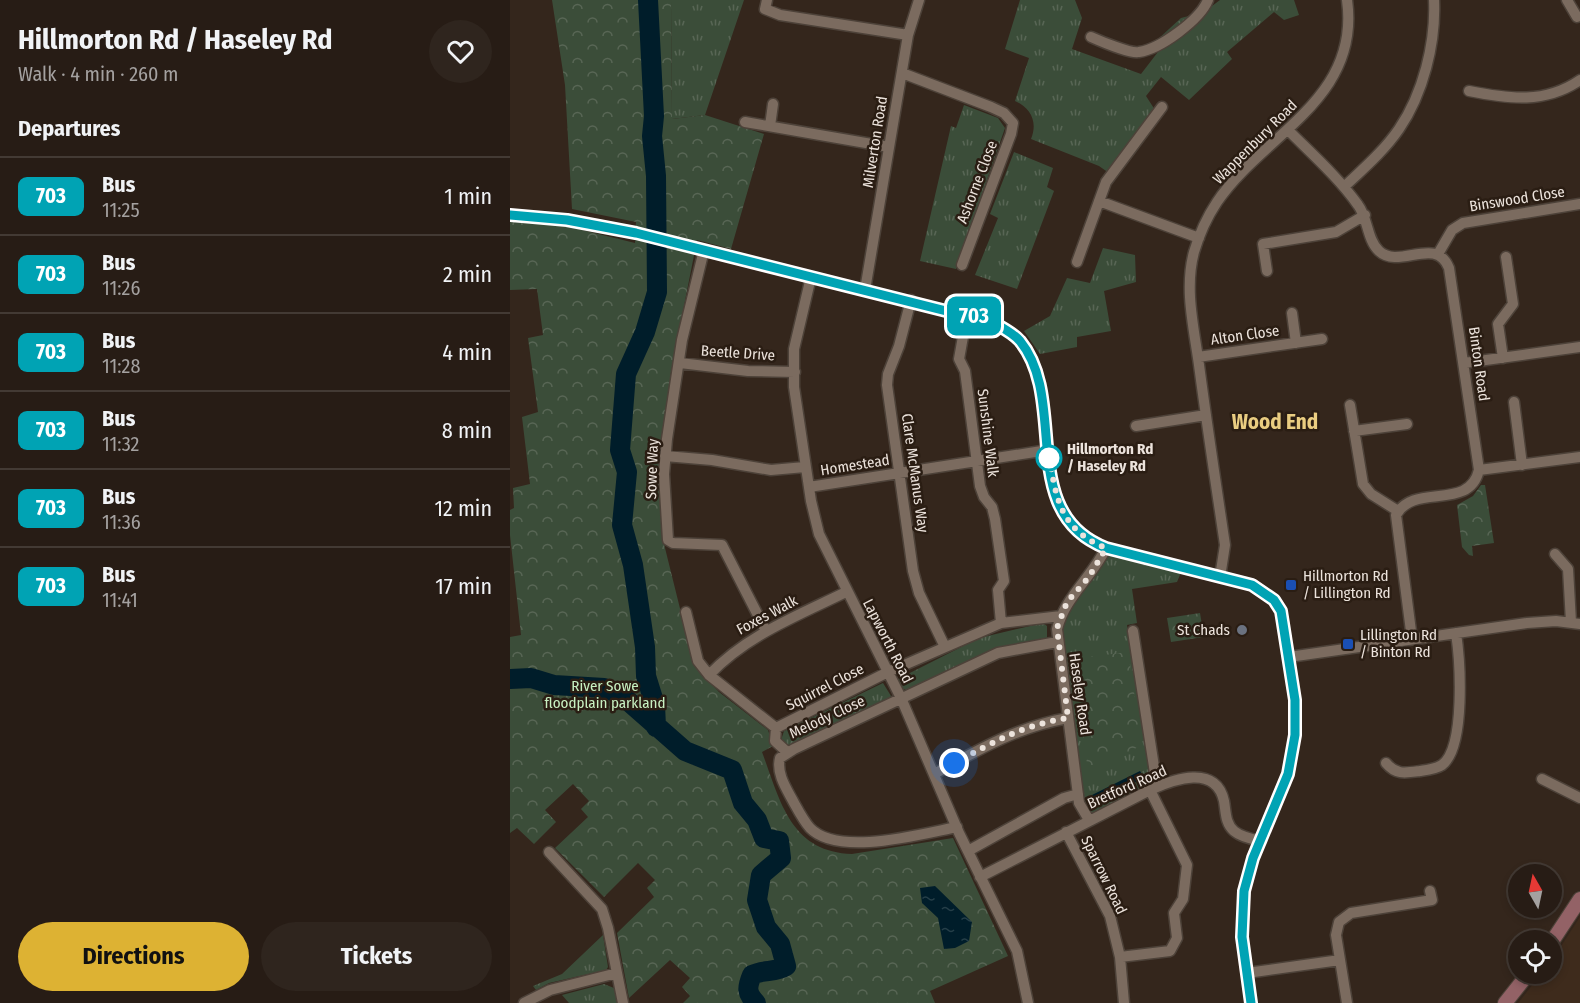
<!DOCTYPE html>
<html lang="en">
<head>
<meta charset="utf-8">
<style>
	body { margin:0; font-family:"Fira Sans Condensed",sans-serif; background:#2f251e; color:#f1f3f6; height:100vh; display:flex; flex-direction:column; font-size:22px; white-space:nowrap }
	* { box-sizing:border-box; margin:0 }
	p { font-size:20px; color:#a4a1a0 }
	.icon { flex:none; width:33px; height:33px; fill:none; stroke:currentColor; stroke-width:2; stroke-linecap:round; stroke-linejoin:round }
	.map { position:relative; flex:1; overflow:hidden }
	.drawer { display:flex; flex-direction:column; background:#271c15; width:510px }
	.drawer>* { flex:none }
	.badge { padding:0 12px; border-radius:9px; font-size:21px; line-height:39px }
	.needle { width:39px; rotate:351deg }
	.buttons { position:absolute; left:998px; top:864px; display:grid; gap:12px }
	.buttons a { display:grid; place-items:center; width:54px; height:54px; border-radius:50%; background:#271c15; box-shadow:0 3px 9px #0003,0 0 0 2px #433a34; font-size:30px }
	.you { position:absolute; width:30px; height:30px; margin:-15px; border:4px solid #fff; border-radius:50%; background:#1a73e8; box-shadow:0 0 0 9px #1a73e833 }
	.map>.badge { position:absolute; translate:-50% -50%; box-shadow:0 0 0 3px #fff }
	h2 { padding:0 18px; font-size:22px; line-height:54px }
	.round { display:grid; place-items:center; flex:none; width:63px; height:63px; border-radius:32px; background:#2f251e }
	.head { display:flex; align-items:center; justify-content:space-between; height:102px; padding:0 18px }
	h1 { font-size:28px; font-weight:700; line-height:45px }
	.action { display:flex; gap:12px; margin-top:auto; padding:12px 18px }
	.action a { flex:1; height:69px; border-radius:36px; background:#ddb233; color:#111; font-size:24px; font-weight:700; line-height:69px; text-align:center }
	.action a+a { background:#2f251e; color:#f1f3f6 }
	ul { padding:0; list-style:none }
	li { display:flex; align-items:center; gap:18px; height:78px; padding:0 18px; border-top:2px solid #433a34 }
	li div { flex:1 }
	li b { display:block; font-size:22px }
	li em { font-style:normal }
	li .badge { min-width:66px; font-weight:700; text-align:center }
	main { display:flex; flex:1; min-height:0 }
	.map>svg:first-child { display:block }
</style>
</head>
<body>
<main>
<section class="drawer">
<div class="head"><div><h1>Hillmorton Rd / Haseley Rd</h1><p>Walk · 4 min · 260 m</p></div><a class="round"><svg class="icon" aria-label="heart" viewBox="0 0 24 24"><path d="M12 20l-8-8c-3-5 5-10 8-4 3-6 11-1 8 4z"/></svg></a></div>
<h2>Departures</h2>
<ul>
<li><span class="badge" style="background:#00a3b4;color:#fff">703</span><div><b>Bus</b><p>11:25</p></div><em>1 min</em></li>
<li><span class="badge" style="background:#00a3b4;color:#fff">703</span><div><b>Bus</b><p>11:26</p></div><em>2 min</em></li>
<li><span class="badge" style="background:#00a3b4;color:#fff">703</span><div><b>Bus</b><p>11:28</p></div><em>4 min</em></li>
<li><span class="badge" style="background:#00a3b4;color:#fff">703</span><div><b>Bus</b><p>11:32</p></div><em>8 min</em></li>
<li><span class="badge" style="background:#00a3b4;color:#fff">703</span><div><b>Bus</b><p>11:36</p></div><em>12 min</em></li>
<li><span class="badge" style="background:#00a3b4;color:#fff">703</span><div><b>Bus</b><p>11:41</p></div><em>17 min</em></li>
</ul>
<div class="action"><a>Directions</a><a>Tickets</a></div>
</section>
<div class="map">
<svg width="1070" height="1003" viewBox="0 0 1070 1003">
	<defs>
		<pattern id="grass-tufts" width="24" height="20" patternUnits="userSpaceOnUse" patternTransform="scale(1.5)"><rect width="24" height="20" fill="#3b4d39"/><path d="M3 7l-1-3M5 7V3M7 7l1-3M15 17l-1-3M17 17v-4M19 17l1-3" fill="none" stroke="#586655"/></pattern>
		<pattern id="park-crowns" width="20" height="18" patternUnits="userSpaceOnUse" patternTransform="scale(1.5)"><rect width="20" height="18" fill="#3b4d39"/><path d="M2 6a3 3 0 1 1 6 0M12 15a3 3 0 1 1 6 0" fill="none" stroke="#586655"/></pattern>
		<pattern id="water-ripples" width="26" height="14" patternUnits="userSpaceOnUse" patternTransform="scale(1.5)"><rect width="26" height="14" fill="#001d2a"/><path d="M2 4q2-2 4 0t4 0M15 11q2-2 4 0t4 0" fill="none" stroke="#253e48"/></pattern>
	</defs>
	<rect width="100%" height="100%" fill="#34261c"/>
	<!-- built -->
	<path fill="#3e2b1c" d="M1070 917V1003H1008L1031 974H1041L1044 968 1042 960Z"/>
	<!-- grass -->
	<path fill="url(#grass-tufts)" d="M161 0H234L195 115 162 119Z
		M510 0H565L572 18 562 49 631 74 651 48 647 40 671 18 694 12 710 0H784L789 15 774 20 764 12 717 52 722 59 679 100 651 77 636 96 645 110 599 173 589 166 521 139C528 122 521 108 505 101L519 58 495 49Z
		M454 105 488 118 495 128 446 269 410 261 441 126 446 128Z
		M504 152 543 168 537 187 544 191 507 289 465 275 488 218 480 214Z
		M593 248 625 255 626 282 594 291 601 331 567 337V347L530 354 514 331 540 316 557 278 580 283Z
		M599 551 672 570 667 582 622 589 627 623 617 625 645 785 581 816 574 804 551 628C559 600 585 578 599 551Z
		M533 623 537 626V639L483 651 398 690 393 689 388 679 469 638Z
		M373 683 381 696 379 699 280 746 271 740 274 731Z
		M93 935 98 967 96 970 39 983 26 990 23 986 52 974Z
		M94 984 104 988 108 1003H59L52 995Z"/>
	<!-- park -->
	<path fill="url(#park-crowns)" d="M42 0H161L162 119 195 115 254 134 221 249 187 240 161 372 150 456 154 544 184 665 209 692 258 730 263 746 252 752C270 800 280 852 342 854L443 838 498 956 420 991 425 1003H173L180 996 172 987 180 978 160 960 119 998 107 933 144 897 137 888 145 880 128 863 94 897 45 848 78 817 71 809 79 801 63 784 35 810 46 822 24 844 7 828 0 833V637L11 635 0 535V510L4 508 3 488 20 484 12 417 28 412 18 338 33 335 27 289 0 290V223L1 220 60 227 125 243 126 222 62 209 55 85Z
		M971 485H975L984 543 962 546 963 556 959 555 952 547 947 505 963 496Z
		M690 613 694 637 661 642 657 618Z
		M618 652 632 745 603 760 596 771 585 774 578 771 563 659Z"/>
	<!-- water -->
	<path fill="url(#water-ripples)" d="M630 771 634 778 586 802 582 795Z
		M425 886 462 922 459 941 445 948 434 949 428 918 412 903 410 888Z"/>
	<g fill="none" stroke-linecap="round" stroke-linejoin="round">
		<!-- river -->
		<path stroke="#001d2a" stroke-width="20" d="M138 0 144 116 142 136 146 176 147 292 135 332 116 374 110 450 117 472 112 525 123 565 135 647 136 676 145 705 146 727
			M0 679 21 678 44 685 94 688 109 693 175 751 222 770 233 803 247 820 254 838 269 841 271 858 251 875 247 900 256 927 270 944 276 966C265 973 254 969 242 975 237 987 236 993 246 1003"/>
		<defs>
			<path id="street" d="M257 0 255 9 270 15 398 35
				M1057 0 1067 17
				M581 37C590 41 621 54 629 52 650 49 690 20 698 0
				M392 73 481 107 494 113 503 123 501 134 452 265
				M959 91C999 99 1035 104 1070 80
				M235 122 379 147
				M260 126 263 104
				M778 130C802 154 829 178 848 205 858 218 857 240 869 251 889 270 926 235 939 268L969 470C959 512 904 482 886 515L902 639
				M834 187C853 169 874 151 889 129 913 94 926 43 924 0
				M589 201 689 238
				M0 215 57 220 126 233 484 323C493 328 503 333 510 341 559 400 506 512 596 548L742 585 764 600 771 611 785 700V735L778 774 743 858 734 891 732 937 741 1003
				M194 250 172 340 157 439 154 474 158 540 163 543 212 545 256 631
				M928 254 942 230 953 223 1070 204
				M567 262 596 182 652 107
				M757 271 753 244 826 232 855 215
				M301 277 284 349V387L301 501 309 534 391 698 449 833 507 951 518 1003
				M355 290 398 35 409 0
				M401 300 389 346 378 374 377 385 403 571 409 593 435 647
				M782 313 786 343
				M457 314 449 359 455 371 470 486 474 497 482 507 485 519 494 581 488 590 491 623
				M688 357 812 339
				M993 358 988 324 1003 304 996 257
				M170 363 238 371 285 372
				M954 363 1070 347
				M1004 402 1012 465
				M840 405 853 484 861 494 888 511
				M626 426 696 415
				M844 431 897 424
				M155 456 202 460 261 470 295 467
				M969 470 1070 457
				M299 487 538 450
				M1045 554 1058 569 1061 622
				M710 577 715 545C706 485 697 425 689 365 684 328 674 289 684 252 689 235 697 217 707 202 752 135 851 100 837 0
				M176 612 188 661 199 675 266 728 378 672 491 623 551 616
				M623 631 647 786
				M779 657 1017 623 1046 621 1070 624
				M199 675C237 635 287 616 336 592
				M266 728 265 741 277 752
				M876 763C886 775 895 773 910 771 917 770 926 769 932 765 956 747 950 660 946 633
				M424 774C470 749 507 727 558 718
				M1032 779 1070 798
				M579 820 569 803 547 629C555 597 582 577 596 548
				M447 827C411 834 328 857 300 828 293 820 288 810 283 801 276 788 266 773 270 758L284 749 488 653 547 642
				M556 832 600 916 610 957 614 1003
				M458 851 554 798 568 794
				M39 852 92 909 98 928 113 1003
				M470 877 640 790C664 779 706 764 714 801 716 812 715 823 724 831 731 837 742 839 751 841
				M610 957 660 951 667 938 664 913 673 899 677 865 640 790
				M737 973 830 960
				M14 1003 40 990 107 973
				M837 1003 826 935 829 922 841 913 922 900 920 891"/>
			<path id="secondary" d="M1041 943 1070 899
				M995 1003 1018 974"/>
		</defs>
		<!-- street casing -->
		<use href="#street" stroke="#4d4239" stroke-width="13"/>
		<!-- secondary casing -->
		<use href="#secondary" stroke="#4d4239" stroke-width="16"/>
		<!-- street -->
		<use href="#street" stroke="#7b6b5f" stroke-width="10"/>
		<!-- secondary -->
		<use href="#secondary" stroke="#936266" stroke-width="14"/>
	</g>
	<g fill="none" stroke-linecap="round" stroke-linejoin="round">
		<defs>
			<path id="line" d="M0 215 57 220 126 233 484 323C493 328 503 333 510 341 559 401 506 513 596 548L742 585 764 600 771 611 785 700V735L778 774 743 858 734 891 732 937 741 1003"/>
		</defs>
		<!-- line casing -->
		<use href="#line" stroke="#fff" stroke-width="14"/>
		<!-- line -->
		<use href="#line" stroke="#00a3b4" stroke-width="9"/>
		<!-- walk -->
		<path stroke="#ece3dc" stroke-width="6" stroke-dasharray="0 10.8" d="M444 763C484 742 513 725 558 718L547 628 557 602 579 577 596 548C548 529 546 496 538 450L539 458"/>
	</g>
	<!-- markers -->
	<circle fill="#fff" stroke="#00a3b4" stroke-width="3" cx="539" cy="458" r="12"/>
	<g fill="#1a4fb4" stroke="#2a1d13" stroke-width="2">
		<rect x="775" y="579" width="12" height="12" rx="3"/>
		<rect x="832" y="638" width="12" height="12" rx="3"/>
	</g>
	<circle fill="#6b7280" stroke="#2a1d13" stroke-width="2" cx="732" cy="630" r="6"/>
	<g text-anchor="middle" stroke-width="5" stroke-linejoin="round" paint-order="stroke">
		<!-- street labels -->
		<g font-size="15" fill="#ece3dc" stroke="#2a1d13">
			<text transform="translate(365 142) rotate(-81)" y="5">Milverton Road</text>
			<text transform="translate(745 142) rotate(-45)" y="5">Wappenbury Road</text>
			<text transform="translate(467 182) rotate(-69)" y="5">Ashorne Close</text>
			<text transform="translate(1007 199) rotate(-9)" y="5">Binswood Close</text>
			<text transform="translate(735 335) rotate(-8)" y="5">Alton Close</text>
			<text transform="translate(228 353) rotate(4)" y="5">Beetle Drive</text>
			<text transform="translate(969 364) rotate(82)" y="5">Binton Road</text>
			<text transform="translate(478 433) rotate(83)" y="5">Sunshine Walk</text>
			<text transform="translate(345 465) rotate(-9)" y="5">Homestead</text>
			<text transform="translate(142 469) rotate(-88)" y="5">Sowe Way</text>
			<text transform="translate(405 473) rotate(82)" y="5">Clare McManus Way</text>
			<text transform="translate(257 615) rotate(-28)" y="5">Foxes Walk</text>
			<text transform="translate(378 641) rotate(63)" y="5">Lapworth Road</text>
			<text transform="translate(315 687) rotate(-27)" y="5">Squirrel Close</text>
			<text transform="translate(570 694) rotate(82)" y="5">Haseley Road</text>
			<text transform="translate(317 717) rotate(-25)" y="5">Melody Close</text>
			<text transform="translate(617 787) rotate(-24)" y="5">Bretford Road</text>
			<text transform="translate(594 875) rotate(64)" y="5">Sparrow Road</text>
		</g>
		<!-- stop labels -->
		<g font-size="15" font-weight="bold" fill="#ece3dc" stroke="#2a1d13" text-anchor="start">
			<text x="557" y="454">Hillmorton Rd<tspan x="557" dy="17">/ Haseley Rd</tspan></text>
		</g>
		<!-- poi labels -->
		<g font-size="15" fill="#ece3dc" stroke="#2a1d13" text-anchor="start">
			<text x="793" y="581">Hillmorton Rd<tspan x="793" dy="17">/ Lillington Rd</tspan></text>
			<text x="720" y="635" text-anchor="end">St Chads</text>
			<text x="850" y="640">Lillington Rd<tspan x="850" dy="17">/ Binton Rd</tspan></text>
		</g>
		<!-- park labels -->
		<g font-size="15" fill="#c8f1c2" stroke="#2a1d13">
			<text x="95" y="691">River Sowe<tspan x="95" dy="17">floodplain parkland</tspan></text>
		</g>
		<!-- district labels -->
		<g font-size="21" font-weight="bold" fill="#eacd81" stroke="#2a1d13">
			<text x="765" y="429">Wood End</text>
		</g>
	</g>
</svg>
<div class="buttons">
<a><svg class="needle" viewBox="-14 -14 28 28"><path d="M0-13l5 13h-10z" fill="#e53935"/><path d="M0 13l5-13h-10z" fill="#a4a1a0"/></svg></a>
<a><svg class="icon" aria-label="locate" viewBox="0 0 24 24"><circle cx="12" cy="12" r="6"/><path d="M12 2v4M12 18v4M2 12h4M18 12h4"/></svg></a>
</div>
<div class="you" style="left:444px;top:763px"></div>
<b class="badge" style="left:464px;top:316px;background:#00a3b4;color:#fff">703</b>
</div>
</main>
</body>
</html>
